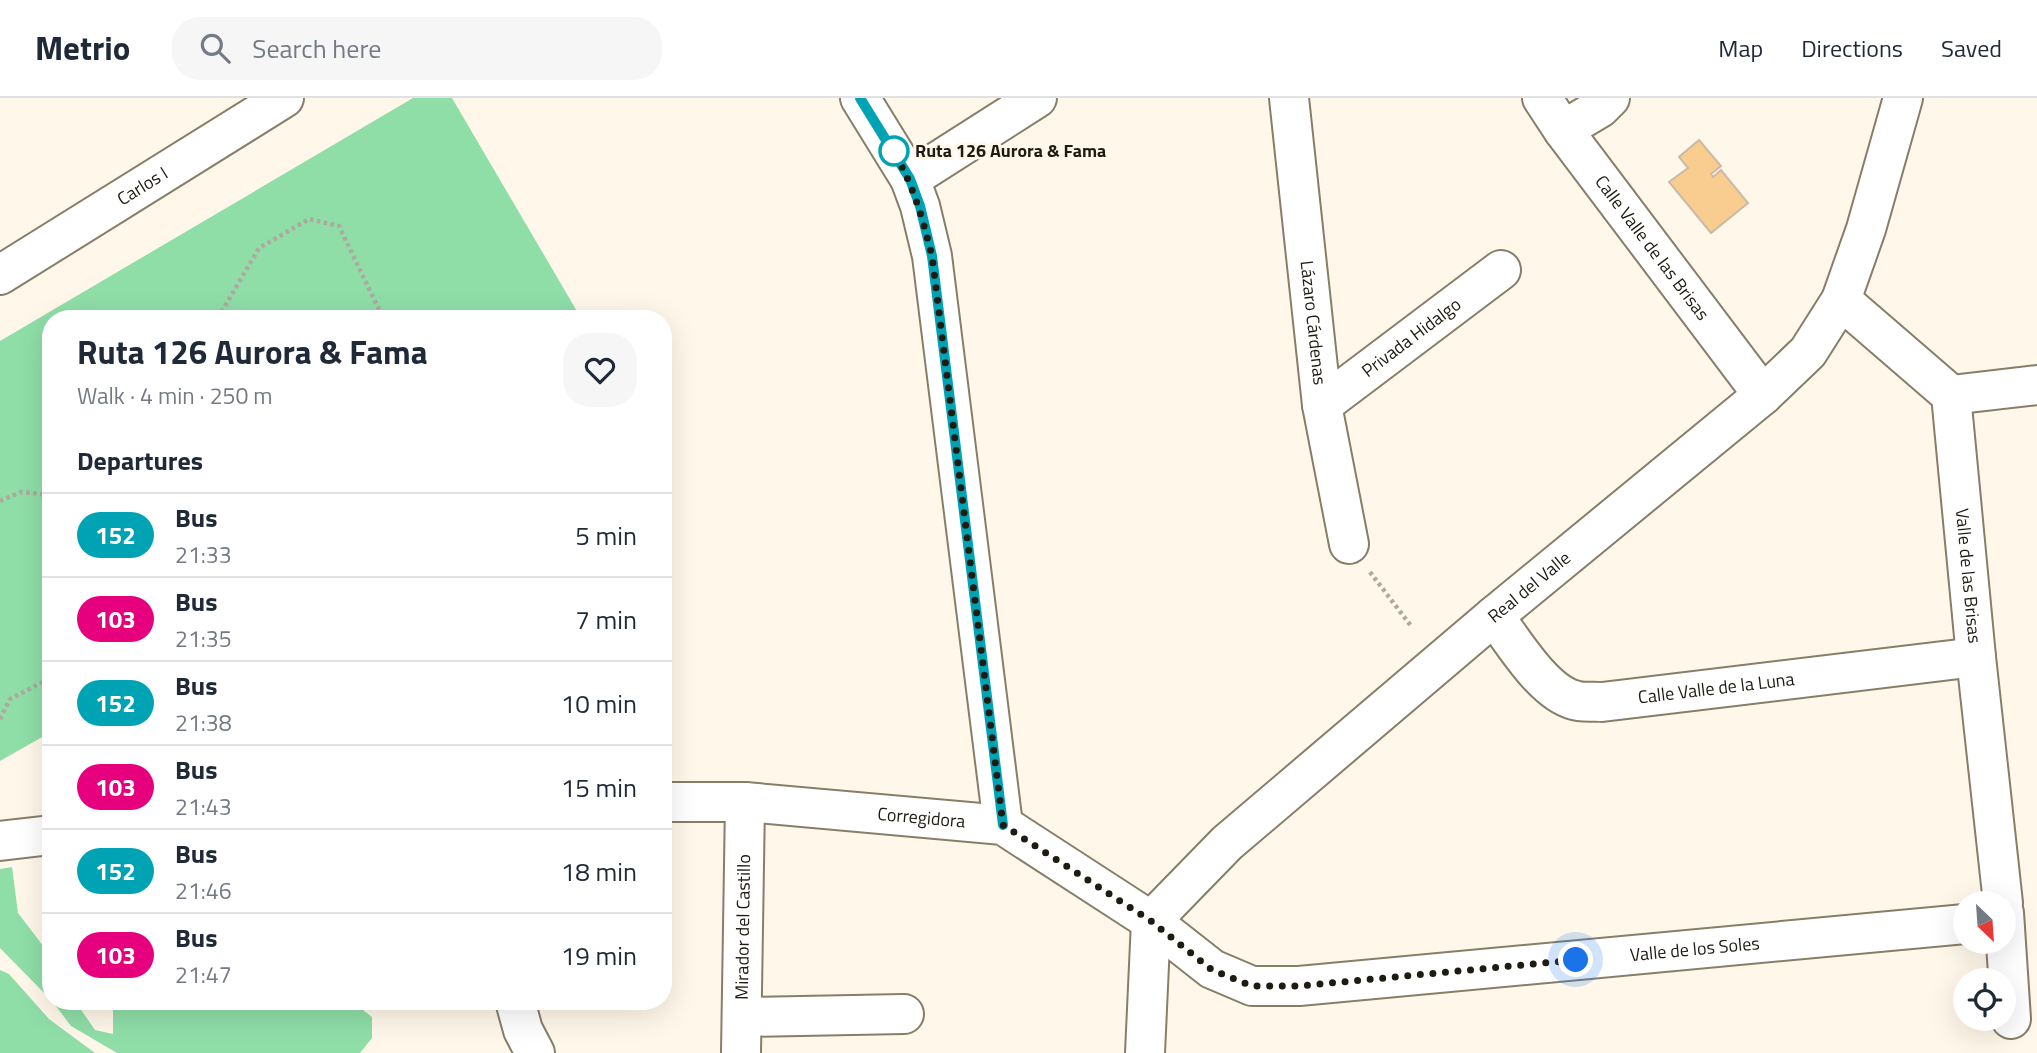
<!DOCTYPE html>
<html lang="en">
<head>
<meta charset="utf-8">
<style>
	body { margin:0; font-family:"Titillium Web",sans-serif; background:#f6f6f7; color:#1f2937; height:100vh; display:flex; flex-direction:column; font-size:26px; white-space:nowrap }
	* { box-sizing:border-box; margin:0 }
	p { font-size:23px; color:#747a83 }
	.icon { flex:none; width:38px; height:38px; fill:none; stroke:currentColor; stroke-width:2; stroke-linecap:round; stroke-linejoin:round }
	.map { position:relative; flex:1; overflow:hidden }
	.side { position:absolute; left:42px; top:212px; width:630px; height:700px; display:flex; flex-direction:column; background:#fff; border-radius:28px; box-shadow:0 7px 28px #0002 }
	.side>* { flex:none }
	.badge { padding:0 14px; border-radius:23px; font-size:24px; line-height:46px }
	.needle { width:46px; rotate:155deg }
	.tools { position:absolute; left:1953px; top:793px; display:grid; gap:14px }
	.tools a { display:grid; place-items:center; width:63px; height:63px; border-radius:50%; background:#fff; box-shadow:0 7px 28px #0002; font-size:35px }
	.you { position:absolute; width:35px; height:35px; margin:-18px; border:5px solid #fff; border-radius:50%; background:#1a73e8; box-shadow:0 0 0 10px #1a73e833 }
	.map>.badge { position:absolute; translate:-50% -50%; box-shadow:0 0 0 4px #fff }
	h2 { padding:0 35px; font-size:26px; line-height:63px }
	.round { display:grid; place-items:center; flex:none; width:74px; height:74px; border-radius:28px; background:#f6f6f7 }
	.head { display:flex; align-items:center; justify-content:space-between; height:119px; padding:0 35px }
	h1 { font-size:33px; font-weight:700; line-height:52px }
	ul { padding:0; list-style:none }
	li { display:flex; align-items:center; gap:21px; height:84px; padding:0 35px; border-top:2px solid #e0e1e3 }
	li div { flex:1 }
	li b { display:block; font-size:26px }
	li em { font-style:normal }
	li .badge { min-width:77px; font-weight:700; text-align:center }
	header { display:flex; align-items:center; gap:42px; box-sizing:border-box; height:98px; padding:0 35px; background:#fff; border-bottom:2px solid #e0e1e3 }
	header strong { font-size:33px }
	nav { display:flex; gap:38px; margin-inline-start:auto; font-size:24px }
	.search { width:490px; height:63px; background:#f6f6f7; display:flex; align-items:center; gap:18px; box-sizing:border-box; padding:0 24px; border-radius:28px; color:#747a83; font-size:26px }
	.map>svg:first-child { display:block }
</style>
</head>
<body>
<header>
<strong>Metrio</strong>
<div class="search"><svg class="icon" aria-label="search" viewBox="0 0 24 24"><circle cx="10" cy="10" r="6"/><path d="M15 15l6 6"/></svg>Search here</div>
<nav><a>Map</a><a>Directions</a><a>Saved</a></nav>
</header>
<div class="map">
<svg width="2037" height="955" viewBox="0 0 2037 955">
	<rect width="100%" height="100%" fill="#fff8ea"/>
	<!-- green -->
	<path fill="#8fdea8" d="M413 0H452L581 220H51V634L0 663V243Z
		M12 769 18 815 47 853 51 863V902L0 850V771Z
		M0 872 9 876 49 921 95 955H0Z
		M52 903H75L95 932 113 936V904L351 903 372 919V940L360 955H117L71 928Z"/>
	<!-- building -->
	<path fill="#f9cc8f" stroke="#cabba7" stroke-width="2" d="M1699 42 1721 68 1711 76 1713 79 1721 72 1748 105 1711 135 1669 84 1688 70 1679 59Z"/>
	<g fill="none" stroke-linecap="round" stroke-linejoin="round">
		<defs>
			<g id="minor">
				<path d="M860 0 910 81 920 108 932 158 1003 727"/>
				<path id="s1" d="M1289 0 1322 307 1349 446"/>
				<path id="s2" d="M1542 0 1563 32 1763 297"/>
				<path d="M1563 32 1600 10 1610 0"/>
				<path d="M910 81 1037 0"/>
				<path id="s3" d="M0 177 284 0"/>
				<path id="s4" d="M1841 202 1951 297 1976 559 2003 805"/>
				<path d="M1951 297 2037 287"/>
				<path id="s5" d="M1322 307 1501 172"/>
				<path id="s6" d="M1494 518C1513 543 1543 594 1574 602 1582 605 1593 603 1602 604L1976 559"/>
				<path id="s7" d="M663 704H745L1003 727 1151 823 1212 871 1252 888H1299L1965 826"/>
				<path d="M0 743 51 737"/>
				<path d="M2004 815 2011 921"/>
				<path d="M515 903 523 932 535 955"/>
				<path d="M742 919 904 916"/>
				<path id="s8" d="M741 955 745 704"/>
			</g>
			<g id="tertiary">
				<path id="s9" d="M1145 955 1151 823 1227 745 1494 518 1763 297 1808 254 1841 202 1866 131 1903 0"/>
			</g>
		</defs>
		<!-- minor casing -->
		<use href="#minor" stroke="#877e69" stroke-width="42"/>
		<!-- tertiary casing -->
		<use href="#tertiary" stroke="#877e69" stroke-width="42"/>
		<!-- path -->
		<path stroke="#aea99d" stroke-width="4.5" stroke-dasharray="3.5 3.5" stroke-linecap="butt" d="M218 220 259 150 309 121 339 128 383 220
			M0 403 21 394 51 397
			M1370 474 1411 528
			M0 621 10 601 51 580"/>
		<!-- minor -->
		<use href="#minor" stroke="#fff" stroke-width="38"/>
		<!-- tertiary -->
		<use href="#tertiary" stroke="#fff" stroke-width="38"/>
	</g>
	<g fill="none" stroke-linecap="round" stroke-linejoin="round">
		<defs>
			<path id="line" d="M860 0 910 81 920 108 932 158 1003 727"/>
		</defs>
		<!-- line casing -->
		<use href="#line" stroke="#fff" stroke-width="16"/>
		<!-- line -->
		<use href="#line" stroke="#00a3b4" stroke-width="10"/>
		<!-- walk -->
		<path stroke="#1e1b12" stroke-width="7" stroke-dasharray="0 12.6" d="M894 53 892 50C914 89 921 115 932 158L1003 727 1151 823 1212 872 1252 888H1299L1576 862"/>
	</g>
	<!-- markers -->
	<circle fill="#fff" stroke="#00a3b4" stroke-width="3.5" cx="894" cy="53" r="14"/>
	<g text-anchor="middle" stroke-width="6" stroke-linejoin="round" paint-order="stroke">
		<!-- stop labels -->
		<g font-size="18" font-weight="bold" fill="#1e1b12" stroke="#fff8ea" text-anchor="start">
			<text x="915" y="59">Ruta 126 Aurora &amp; Fama</text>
		</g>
		<!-- street labels -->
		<g font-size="18" fill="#1e1b12" stroke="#fff8ea">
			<text dy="6" stroke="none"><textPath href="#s3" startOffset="168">Carlos I</textPath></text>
			<text dy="6" stroke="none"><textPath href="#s2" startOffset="186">Calle Valle de las Brisas</textPath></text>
			<text dy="6" stroke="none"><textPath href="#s1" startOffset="226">Lázaro Cárdenas</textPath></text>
			<text dy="6" stroke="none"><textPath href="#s5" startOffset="112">Privada Hidalgo</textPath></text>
			<text dy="6" stroke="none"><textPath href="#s4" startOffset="327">Valle de las Brisas</textPath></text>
			<text dy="6" stroke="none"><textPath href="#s9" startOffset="637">Real del Valle</textPath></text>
			<text dy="6" stroke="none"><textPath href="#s6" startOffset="261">Calle Valle de la Luna</textPath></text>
			<text dy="6" stroke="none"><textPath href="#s7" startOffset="259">Corregidora</textPath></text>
			<text dy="6" stroke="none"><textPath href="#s8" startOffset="126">Mirador del Castillo</textPath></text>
			<text dy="6" stroke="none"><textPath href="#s7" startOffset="1083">Valle de los Soles</textPath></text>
		</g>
	</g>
</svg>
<div class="tools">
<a><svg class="needle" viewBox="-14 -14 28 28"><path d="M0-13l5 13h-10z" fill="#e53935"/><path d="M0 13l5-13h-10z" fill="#747a83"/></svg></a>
<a><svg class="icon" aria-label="locate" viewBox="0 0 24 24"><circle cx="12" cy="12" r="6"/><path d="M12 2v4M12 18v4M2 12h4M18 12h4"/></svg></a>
</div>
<div class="you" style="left:1576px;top:862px"></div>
<section class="side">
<div class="head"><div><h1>Ruta 126 Aurora &amp; Fama</h1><p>Walk · 4 min · 250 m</p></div><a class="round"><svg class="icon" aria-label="heart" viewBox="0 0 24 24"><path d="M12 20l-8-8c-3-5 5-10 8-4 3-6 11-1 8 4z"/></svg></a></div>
<h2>Departures</h2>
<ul>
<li><span class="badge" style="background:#00a3b4;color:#fff">152</span><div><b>Bus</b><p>21:33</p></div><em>5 min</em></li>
<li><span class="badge" style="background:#e6007e;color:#fff">103</span><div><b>Bus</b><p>21:35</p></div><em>7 min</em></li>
<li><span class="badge" style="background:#00a3b4;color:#fff">152</span><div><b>Bus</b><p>21:38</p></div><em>10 min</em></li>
<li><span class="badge" style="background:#e6007e;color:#fff">103</span><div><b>Bus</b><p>21:43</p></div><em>15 min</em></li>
<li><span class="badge" style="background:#00a3b4;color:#fff">152</span><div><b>Bus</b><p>21:46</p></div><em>18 min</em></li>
<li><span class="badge" style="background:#e6007e;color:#fff">103</span><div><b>Bus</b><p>21:47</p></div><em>19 min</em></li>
</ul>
</section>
</div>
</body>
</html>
